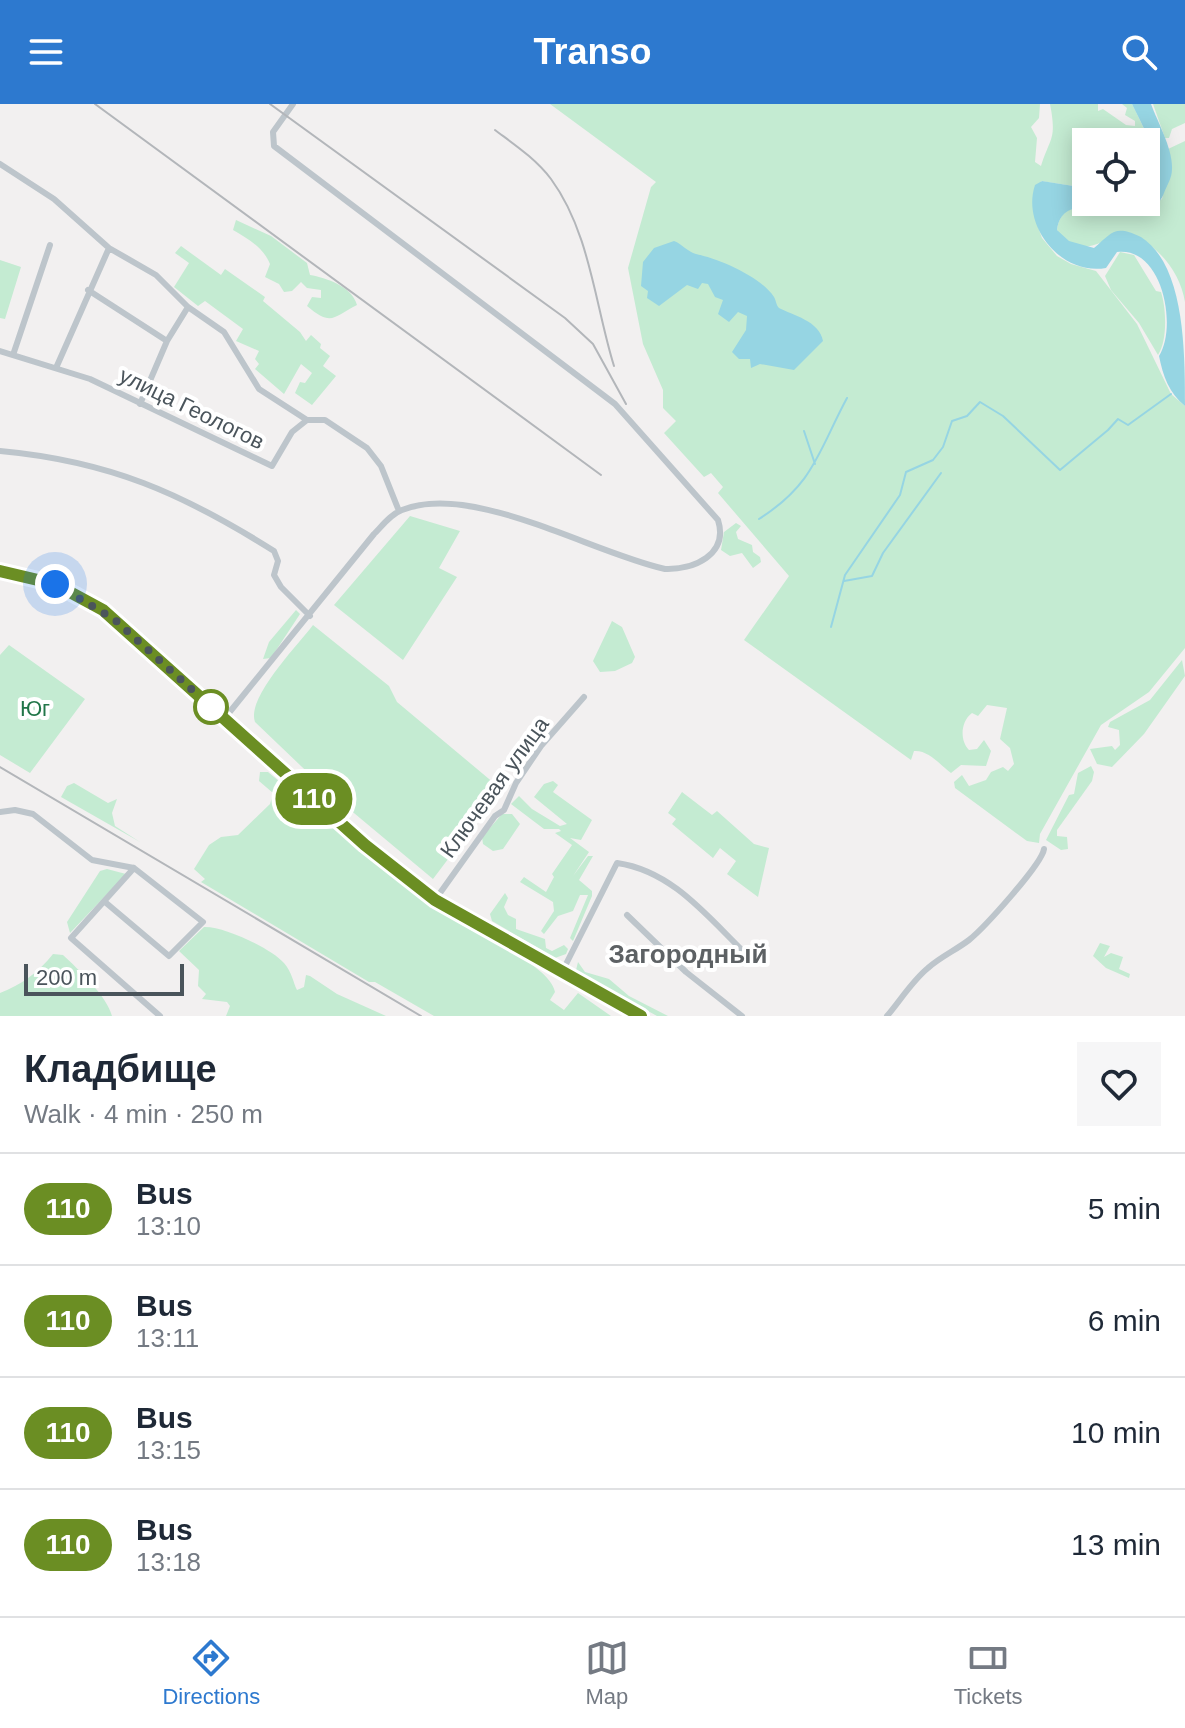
<!DOCTYPE html>
<html lang="en">
<head>
<meta charset="utf-8">
<style>
	body { margin:0; font-family:Arial,sans-serif; background:#f6f6f7; color:#1f2937; height:100vh; display:flex; flex-direction:column; font-size:30px; white-space:nowrap }
	* { box-sizing:border-box; margin:0 }
	p { font-size:26px; color:#747a83 }
	.icon { flex:none; width:44px; height:44px; fill:none; stroke:currentColor; stroke-width:2; stroke-linecap:round; stroke-linejoin:round }
	.map { position:relative; height:912px; overflow:hidden }
	.side { display:flex; flex-direction:column; background:#fff; flex:1 }
	.side>* { flex:none }
	.badge { padding:0 16px; border-radius:26px; font-size:28px; line-height:52px }
	.buttons { position:absolute; left:1072px; top:24px; display:grid; gap:16px }
	.buttons a { display:grid; place-items:center; width:88px; height:88px; border-radius:0px; background:#fff; box-shadow:0 4px 20px #0003; font-size:40px }
	.scale { position:absolute; left:24px; bottom:20px; width:160px; box-sizing:border-box; padding-left:8px; border:4px solid #4a545b; border-top:0; font-size:22px; line-height:28px; white-space:nowrap; color:#4a545b; -webkit-text-stroke:6px #fff; paint-order:stroke }
	.you { position:absolute; width:40px; height:40px; margin:-20px; border:6px solid #fff; border-radius:50%; background:#1a73e8; box-shadow:0 0 0 12px #1a73e833 }
	.map>.badge { position:absolute; translate:-50% -50%; box-shadow:0 0 0 4px #fff }
	.round { display:grid; place-items:center; flex:none; width:84px; height:84px; border-radius:0px; background:#f6f6f7 }
	.overview { display:flex; align-items:center; justify-content:space-between; height:136px; padding:0 24px }
	h1 { font-size:38px; font-weight:800; line-height:60px }
	ul { padding:0; list-style:none }
	li { display:flex; align-items:center; gap:24px; height:112px; padding:0 24px; border-top:2px solid #e0e1e3 }
	li div { flex:1 }
	li b { display:block; font-size:30px }
	li em { font-style:normal }
	li .badge { min-width:88px; font-weight:700; text-align:center }
	header { display:flex; justify-content:space-between; align-items:center; height:104px; padding:0 24px; background:#2d79cf; color:#fff; font-size:36px; font-weight:800 }
	.tab-bar { display:flex; justify-content:space-around; align-items:center; height:112px; border-top:2px solid #e0e1e3; background:#fff; font-size:22px; color:#747a83 }
	.tab-bar a { display:grid; justify-items:center; gap:4px }
	.tab-bar .active { color:#2d79cf }
	.map>svg:first-child { display:block }
</style>
</head>
<body>
<header><svg class="icon" aria-label="menu" viewBox="0 0 24 24"><path d="M4 6h16M4 12h16M4 18h16"/></svg>Transo<svg class="icon" aria-label="search" viewBox="0 0 24 24"><circle cx="10" cy="10" r="6"/><path d="M15 15l6 6"/></svg></header>
<div class="map">
<svg width="1185" height="912" viewBox="0 0 1185 912">
	<rect width="100%" height="100%" fill="#f2f0f0"/>
	<!-- green -->
	<path fill="#c4ebd2" d="M550 0H1040L1039 14 1031 23 1037 34 1035 58 1041 62C1050 33 1057 36 1050 0H1098V7L1103 5 1126 21 1135 22V17L1125 11 1127 4 1122 0H1132C1145 26 1164 59 1146 88V38H1086V84L1041 77 1038 123 1042 134 1057 152 1071 160 1096 167 1137 220 1171 290 1185 302V544L1149 588 1101 621 1040 730 1039 739 1027 737 955 684 954 678 962 671 969 682 986 676 991 668 1003 663 1008 667 1014 660 1010 644 1000 635 1007 604 987 601 978 612 972 609C960 618 960 637 969 646L977 645 984 636 991 647 986 662 961 661 951 669C940 661 929 646 914 647L911 656 744 536 789 472 718 389 723 383 711 369 704 373 664 329 676 317 663 304V286L643 240 628 164 651 83 656 78Z
		M1153 0H1185V19L1172 25 1169 34H1165Z
		M1185 37V198C1180 165 1152 134 1120 127 1101 141 1073 155 1057 126 1062 89 1097 110 1120 110 1134 110 1151 102 1162 95L1171 56 1168 45Z
		M236 116 271 132 307 159 310 171C326 174 352 182 357 201 333 213 332 223 307 202L312 193 321 194V186L307 184 301 178 292 187 284 188 279 180 265 173 270 160C263 143 248 135 233 126Z
		M181 142 221 171 225 165 265 193 263 197 300 228 306 237 311 231 321 240 320 244 330 252 323 262 336 272 312 301 295 289 300 278 305 279 312 269 301 260 284 290 255 265 259 260 255 255 259 247 236 237 243 225 205 197 198 202 174 183 189 159 175 149Z
		M1120 148 1134 151 1156 187 1161 188C1166 203 1168 236 1158 251L1139 219 1111 186 1105 172Z
		M0 156 21 163 5 215 0 214Z
		M410 412 460 427 439 464 457 473 403 556 334 501Z
		M736 419 741 422 736 428 738 435 752 441 753 448 760 453 761 458 753 464 742 449 730 452 721 446 724 428Z
		M296 506 300 510 271 554 263 555 269 538Z
		M612 517 622 523 635 553 632 559 615 567 600 568 593 557Z
		M313 521 389 582 397 598 501 685 433 775 324 684 255 618C246 594 298 541 313 521Z
		M9 541 85 595 30 669 0 651V551Z
		M1182 556 1185 572 1144 630 1112 663 1097 660 1090 645 1112 642 1115 646 1120 641 1119 626 1108 623 1110 618 1150 596Z
		M1091 662 1094 668 1092 677 1057 726V732L1067 733 1068 745 1061 746 1046 736 1069 691 1074 690 1078 669Z
		M260 668H268C331 719 391 779 462 821 485 834 550 862 555 888L550 896 564 906 578 889 611 912H434L375 878H369L201 778 205 775 194 765 209 741 221 733 238 731 270 700 273 689 259 677Z
		M553 677 558 681 553 688 592 716 581 736 570 734 589 748 573 772 588 752H593L579 776 592 787V792L573 837 570 834 588 791H580L573 807 558 812 544 830 541 827 554 807 553 798 520 778 524 773 546 788 554 773 552 770 572 741 555 729 561 727 559 725H544L511 700 519 692 532 705 560 722 567 720 534 693 544 680Z
		M74 679 108 699 117 695 112 709 115 722 140 738 61 693 67 682Z
		M682 688 712 711 717 707 754 740 769 744 758 793 727 770 736 757 720 744 713 754 672 720 676 715 668 709Z
		M502 710H512L520 720 503 745 493 747 483 740 482 733Z
		M107 765 126 770 70 829 67 818 100 767Z
		M505 789 508 794 504 803 508 811 516 815V825L545 835 546 844 552 847 564 841 568 845 566 850 555 854 492 817 490 810Z
		M204 823C223 822 271 844 284 859 292 868 293 878 297 886L304 883 306 871 310 872 337 890 386 912H226L230 902 227 898 202 895 206 890 198 882 199 866 179 847Z
		M1100 839 1110 842 1104 853 1111 849 1123 853 1119 865 1130 870 1129 874 1106 864 1093 852Z
		M53 850 63 851C78 865 107 892 112 912H0V889C21 881 39 868 53 850Z
		M578 858 585 868 609 875 629 892 668 912H657L581 870 576 866Z"/>
	<!-- water -->
	<path fill="#96d5e3" d="M1132 0H1151C1158 19 1173 45 1172 65 1172 74 1167 81 1164 89 1146 138 1064 73 1057 126L1069 137 1094 144C1112 129 1114 120 1141 133 1185 161 1185 248 1185 302 1169 289 1163 272 1159 252 1178 222 1162 142 1117 148L1106 164C1062 172 1021 123 1035 81L1042 77 1086 84V98H1146C1146 88 1151 83 1153 74 1158 47 1143 23 1132 0Z
		M674 137C682 140 688 148 696 150 719 155 760 172 774 193 776 196 776 201 779 204 792 211 820 217 823 237L794 266 760 260 751 264 750 255H739L732 248 746 226 747 212 738 208 729 218 718 210 723 196 715 193 708 180 702 179 698 185 687 181 659 202 647 194 648 187 641 182 643 158 654 144Z"/>
	<g fill="none" stroke-linecap="round" stroke-linejoin="round">
		<!-- stream -->
		<path stroke="#96d5e3" stroke-width="2" d="M804 327 815 360
			M759 415C814 380 818 348 847 294
			M844 477 872 472 883 449 941 369
			M831 523 845 471 900 391 906 368 933 356 943 343 952 317 967 312 980 298 1003 312 1060 366 1108 326 1118 315 1128 321 1171 290"/>
		<!-- minor -->
		<path stroke="#bdc5cb" stroke-width="6" d="M0 60 54 95 109 144 156 171 188 203 224 228 259 285 307 316
			M88 186 167 237
			M0 247 90 275 272 362 292 328 307 316H325L367 344 381 362 399 407
			M13 251 50 141
			M56 264 109 144
			M140 300 167 237 188 203
			M0 347C109 357 182 389 274 447L278 457 274 471 281 483 310 512
			M224 615 374 430C382 422 391 410 402 406 473 378 592 449 665 465 693 466 729 451 718 416L615 300 274 42 273 28 293 0
			M0 708 15 706 33 710 92 756 134 764 203 818 169 852 105 798
			M134 764 71 834 160 912
			M435 796 495 712 504 706 516 679 541 642 584 593
			M627 811 686 868 742 912
			M561 870 617 759C672 767 706 811 745 849
			M887 912C900 897 912 877 928 864 940 853 956 846 969 836 984 824 1042 760 1044 745"/>
		<!-- major -->
		<path stroke="#b3c0cc" stroke-width="8" d="M0 467 55 480 103 506 365 741 435 796 500 836 641 912"/>
		<!-- rail -->
		<path stroke="#b3b6ba" stroke-width="2" d="M95 0 601 371
			M270 0 565 214 593 240 626 300
			M495 26C515 41 536 55 551 75 590 128 595 201 614 262
			M0 663 421 912"/>
	</g>
	<g fill="none" stroke-linecap="round" stroke-linejoin="round">
		<defs>
			<path id="line" d="M0 467 55 480 103 506 365 741 435 796 641 912"/>
		</defs>
		<!-- line casing -->
		<use href="#line" stroke="#fff" stroke-width="18"/>
		<!-- line -->
		<use href="#line" stroke="#6b8e23" stroke-width="12"/>
		<!-- walk -->
		<path stroke="#4a545b" stroke-width="8" stroke-dasharray="0 14.4" d="M55 480 114 515 211 603"/>
	</g>
	<!-- markers -->
	<circle fill="#fff" stroke="#6b8e23" stroke-width="4" cx="211" cy="603" r="16"/>
	<g text-anchor="middle" stroke-width="8" stroke-linejoin="round" paint-order="stroke">
		<!-- street labels -->
		<g font-size="22" fill="#4a545b" stroke="#fff">
			<text transform="translate(192 304) rotate(26)" y="8">улица Геологов</text>
			<text transform="translate(494 683) rotate(-54)" y="8">Ключевая улица</text>
		</g>
		<!-- park labels -->
		<g font-size="22" fill="#227649" stroke="#fff">
			<text x="35" y="612">Юг</text>
		</g>
		<!-- quarter labels -->
		<g font-size="26" font-weight="bold" fill="#5d6164" stroke="#fff">
			<text x="688" y="859">Загородный</text>
		</g>
	</g>
</svg>
<div class="buttons">
<a><svg class="icon" aria-label="locate" viewBox="0 0 24 24"><circle cx="12" cy="12" r="6"/><path d="M12 2v4M12 18v4M2 12h4M18 12h4"/></svg></a>
</div>
<div class="scale">200 m</div>
<div class="you" style="left:55px;top:480px"></div>
<b class="badge" style="left:314px;top:695px;background:#6b8e23;color:#fff">110</b>
</div>
<section class="side">
<div class="overview"><div><h1>Кладбище</h1><p>Walk · 4 min · 250 m</p></div><a class="round"><svg class="icon" aria-label="heart" viewBox="0 0 24 24"><path d="M12 20l-8-8c-3-5 5-10 8-4 3-6 11-1 8 4z"/></svg></a></div>
<ul>
<li><span class="badge" style="background:#6b8e23;color:#fff">110</span><div><b>Bus</b><p>13:10</p></div><em>5 min</em></li>
<li><span class="badge" style="background:#6b8e23;color:#fff">110</span><div><b>Bus</b><p>13:11</p></div><em>6 min</em></li>
<li><span class="badge" style="background:#6b8e23;color:#fff">110</span><div><b>Bus</b><p>13:15</p></div><em>10 min</em></li>
<li><span class="badge" style="background:#6b8e23;color:#fff">110</span><div><b>Bus</b><p>13:18</p></div><em>13 min</em></li>
</ul>
</section>
<nav class="tab-bar">
<a class="active"><svg class="icon" aria-label="directions" viewBox="0 0 24 24"><path d="M12 3l9 9-9 9-9-9zM9 14v-3h6M13 9l2 2-2 2"/></svg>Directions</a>
<a><svg class="icon" aria-label="map" viewBox="0 0 24 24"><path d="M3 6l6-2 6 2 6-2v14l-6 2-6-2-6 2zM9 4v14M15 6v14"/></svg>Map</a>
<a><svg class="icon" aria-label="tickets" viewBox="0 0 24 24"><path d="M3 7h18v10H3zM15 7v10"/></svg>Tickets</a>
</nav>
</body>
</html>
